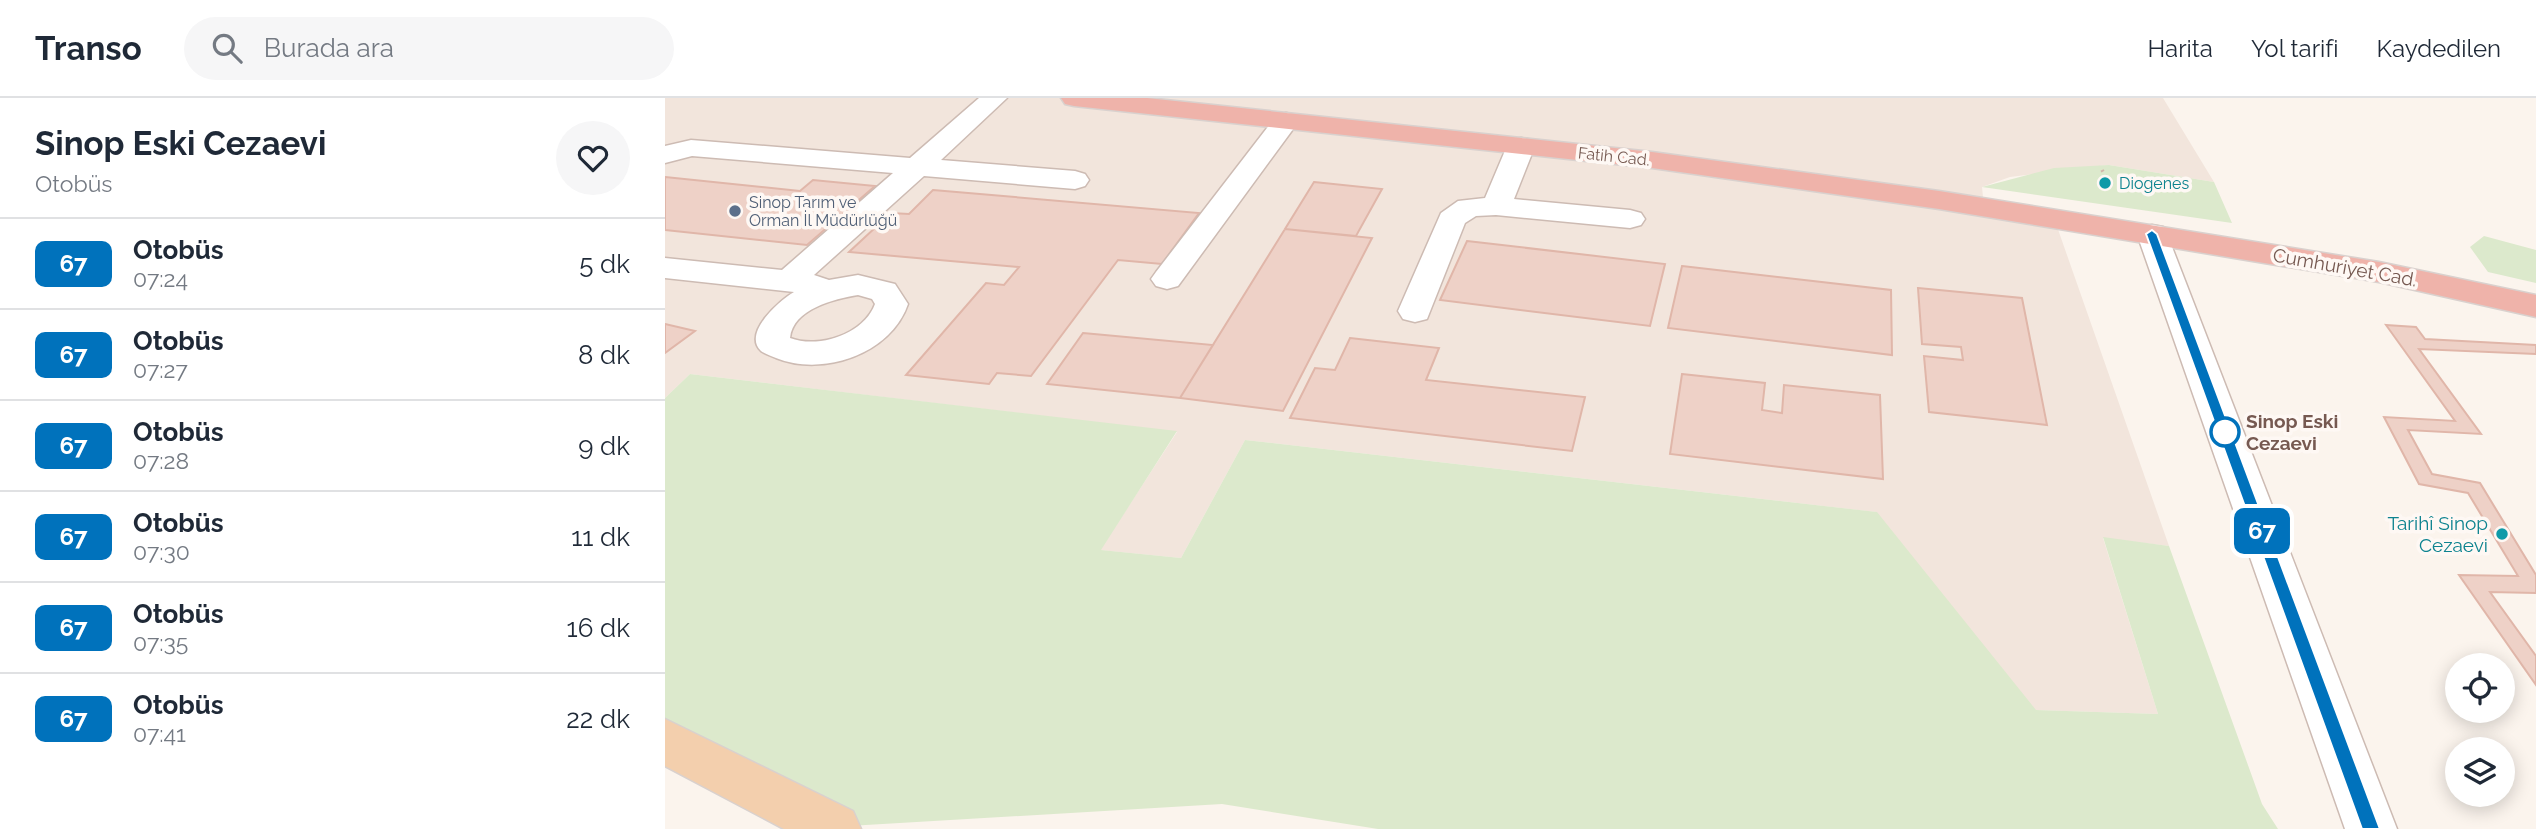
<!DOCTYPE html>
<html lang="tr">
<head>
<meta charset="utf-8">
<style>
	body { margin:0; font-family:Raleway,sans-serif; background:#f6f6f7; color:#1f2937; height:100vh; display:flex; flex-direction:column; font-size:26px; white-space:nowrap }
	* { box-sizing:border-box; margin:0 }
	p { font-size:23px; color:#747a83 }
	.icon { flex:none; width:38px; height:38px; fill:none; stroke:currentColor; stroke-width:2; stroke-linecap:round; stroke-linejoin:round }
	.map { position:relative; flex:1; overflow:hidden }
	.panel { display:flex; flex-direction:column; background:#fff; width:665px }
	.panel>* { flex:none }
	.badge { padding:0 14px; border-radius:10px; font-size:24px; line-height:46px }
	.controls { position:absolute; left:1780px; top:555px; display:grid; gap:14px }
	.controls a { display:grid; place-items:center; width:70px; height:70px; border-radius:50%; background:#fff; box-shadow:0 4px 18px #0003; font-size:35px }
	.map>.badge { position:absolute; translate:-50% -50%; box-shadow:0 0 0 4px #fff }
	.round { display:grid; place-items:center; flex:none; width:74px; height:74px; border-radius:37px; background:#f6f6f7 }
	.overview { display:flex; align-items:center; justify-content:space-between; height:119px; padding:0 35px }
	h1 { font-size:33px; font-weight:700; line-height:52px }
	ul { padding:0; list-style:none }
	li { display:flex; align-items:center; gap:21px; height:91px; padding:0 35px; border-top:2px solid #e0e1e3 }
	li div { flex:1 }
	li b { display:block; font-size:26px }
	li em { font-style:normal }
	li .badge { min-width:77px; font-weight:700; text-align:center }
	header { display:flex; align-items:center; gap:42px; box-sizing:border-box; height:98px; padding:0 35px; background:#fff; border-bottom:2px solid #e0e1e3 }
	header strong { font-size:33px }
	nav { display:flex; gap:38px; margin-inline-start:auto; font-size:24px }
	.search { width:490px; height:63px; background:#f6f6f7; display:flex; align-items:center; gap:18px; box-sizing:border-box; padding:0 24px; border-radius:38px; color:#747a83; font-size:26px }
	main { display:flex; flex:1; min-height:0 }
	.map>svg:first-child { display:block }
</style>
</head>
<body>
<header>
<strong>Transo</strong>
<div class="search"><svg class="icon" aria-label="search" viewBox="0 0 24 24"><circle cx="10" cy="10" r="6"/><path d="M15 15l6 6"/></svg>Burada ara</div>
<nav><a>Harita</a><a>Yol tarifi</a><a>Kaydedilen</a></nav>
</header>
<main>
<section class="panel">
<div class="overview"><div><h1>Sinop Eski Cezaevi</h1><p>Otobüs</p></div><a class="round"><svg class="icon" aria-label="heart" viewBox="0 0 24 24"><path d="M12 20l-8-8c-3-5 5-10 8-4 3-6 11-1 8 4z"/></svg></a></div>
<ul>
<li><span class="badge" style="background:#0072bc;color:#fff">67</span><div><b>Otobüs</b><p>07:24</p></div><em>5 dk</em></li>
<li><span class="badge" style="background:#0072bc;color:#fff">67</span><div><b>Otobüs</b><p>07:27</p></div><em>8 dk</em></li>
<li><span class="badge" style="background:#0072bc;color:#fff">67</span><div><b>Otobüs</b><p>07:28</p></div><em>9 dk</em></li>
<li><span class="badge" style="background:#0072bc;color:#fff">67</span><div><b>Otobüs</b><p>07:30</p></div><em>11 dk</em></li>
<li><span class="badge" style="background:#0072bc;color:#fff">67</span><div><b>Otobüs</b><p>07:35</p></div><em>16 dk</em></li>
<li><span class="badge" style="background:#0072bc;color:#fff">67</span><div><b>Otobüs</b><p>07:41</p></div><em>22 dk</em></li>
</ul>
</section>
<div class="map">
<svg width="1871" height="731" viewBox="0 0 1871 731">
	<rect width="100%" height="100%" fill="#fbf4ed"/>
	<!-- residential -->
	<path fill="#f2e5dc" d="M0 0H1498L1549 84 1444 67 1345 79 1317 89 1319 109 1389 120 1504 448 1438 440 1493 616 1370 612 1211 414 580 342 516 460 435 452 512 334 25 276 0 300Z"/>
	<!-- green -->
	<path fill="#dce9cc" d="M1444 67 1549 84 1567 125 1317 89 1389 70Z
		M1819 138 1871 152V185L1823 174 1805 149Z
		M25 276 512 333 436 452 516 460 580 342 1212 414 1371 612 1493 616 1438 439 1504 448 1597 706 1613 731H713L557 706 167 729 0 643V300Z"/>
	<!-- building -->
	<path fill="#eed1c7" stroke="#e0b6a9" stroke-width="2" d="M0 79 135 93 148 82 210 88 142 147 0 132Z
		M649 84 717 91 691 138 620 131Z
		M268 92 534 115 497 166 453 162 366 278 332 275 324 286 241 277 321 185 339 187 354 169 184 154 226 115 244 116Z
		M620 131 707 140 618 313 515 300Z
		M802 143 1000 166 985 228 775 202Z
		M1017 168 1226 192 1227 257 1003 230Z
		M1253 190 1357 200 1382 327 1264 314 1259 258 1298 262 1296 249 1257 246Z
		M0 226 30 233 0 255Z
		M1721 227 1751 229 1760 241 1871 247V256L1754 251 1816 336 1743 332 1767 376 1815 385 1871 477V495L1825 494 1871 558V587L1794 477 1853 478 1803 395 1754 386 1719 319 1790 323Z
		M418 235 548 247 515 300 382 286Z
		M685 240 774 250 761 282 920 299 907 353 625 320 650 270 670 272Z
		M1017 276 1100 285 1097 312 1117 315 1119 287 1215 297 1218 381 1005 356Z"/>
	<g fill="none" stroke-linecap="round" stroke-linejoin="round">
		<defs>
			<path id="minor" d="M314 0H342L276 62 410 73 420 76 424 82 420 88 410 91 259 78 149 177 164 182 193 177 230 186 243 206C226 256 158 279 111 260 107 258 100 256 96 253 77 235 115 202 129 194L0 180V160L117 172 228 75 27 58 0 65V48L26 42 245 60ZM193 197 207 201 210 206C199 236 154 251 125 240 128 211 169 201 193 197Z
				M621 15 630 17 634 23 513 188 502 191 491 188 486 181 491 174 612 17Z
				M856 40 866 42 870 48 849 101 965 112 976 115 980 121 976 127 965 130 831 117 811 118 800 125 762 221 750 224 738 221 733 213 776 115 793 103 820 100 842 48 846 42Z
				M1487 127 1498 129 1502 136 1732 731H1680L1472 136 1476 129Z"/>
			<path id="major" d="M0 621 188 713 196 731H119L0 668Z"/>
			<path id="highway" d="M396 0H482L987 54 1274 93 1714 164 1871 197V219L1714 184 1274 111 987 70 409 8 400 6Z"/>
		</defs>
		<!-- minor casing -->
		<use href="#minor" stroke="#cdbbb3" stroke-width="3"/>
		<!-- major casing -->
		<use href="#major" stroke="#d9d1ce" stroke-width="3"/>
		<!-- highway casing -->
		<use href="#highway" stroke="#d9d1ce" stroke-width="3"/>
		<!-- path -->
		<path stroke="#d4b4aa" stroke-width="3.5" stroke-dasharray="2 4.5" stroke-linecap="butt" d="M1437 72 1441 79"/>
		<!-- minor -->
		<use href="#minor" fill="#fff" fill-rule="evenodd"/>
		<!-- major -->
		<use href="#major" fill="#f3cfad" fill-rule="evenodd"/>
		<!-- highway -->
		<use href="#highway" fill="#efb3aa" fill-rule="evenodd"/>
	</g>
	<!-- line -->
	<path fill="#0072bc" stroke="#fff" stroke-width="2" d="M1487 132 1492 136 1715 731H1697L1481 136Z"/>
	<!-- markers -->
	<g fill="#0f9aa8" stroke="#fef8f4" stroke-width="2.5">
		<circle cx="1440" cy="85" r="7"/>
		<circle cx="1837" cy="436" r="7"/>
	</g>
	<circle fill="#5c6f8a" stroke="#fef8f4" stroke-width="2.5" cx="70" cy="113" r="7"/>
	<circle fill="#fff" stroke="#0072bc" stroke-width="3.5" cx="1560" cy="334" r="14"/>
	<g text-anchor="middle" stroke-width="7" stroke-linejoin="round" paint-order="stroke">
		<!-- far-street labels -->
		<g font-size="16" fill="#765951" stroke="#fef8f4">
			<text transform="translate(949 58) rotate(6)" y="6">Fatih Cad.</text>
		</g>
		<!-- far-culture labels -->
		<g font-size="16" fill="#0d838f" stroke="#fef8f4" text-anchor="start">
			<text x="1454" y="91">Diogenes</text>
		</g>
		<!-- far-service labels -->
		<g font-size="16" fill="#4e5e75" stroke="#fef8f4" text-anchor="start">
			<text x="84" y="110">Sinop Tarım ve<tspan x="84" dy="18">Orman İl Müdürlüğü</tspan></text>
		</g>
		<!-- street labels -->
		<g font-size="19" fill="#765951" stroke="#fef8f4">
			<text transform="translate(1680 169) rotate(10)" y="7">Cumhuriyet Cad.</text>
		</g>
		<!-- stop labels -->
		<g font-size="19" font-weight="bold" fill="#765951" stroke="#fef8f4" text-anchor="start">
			<text x="1581" y="330">Sinop Eski<tspan x="1581" dy="22">Cezaevi</tspan></text>
		</g>
		<!-- culture labels -->
		<g font-size="19" fill="#0d838f" stroke="#fef8f4" text-anchor="end">
			<text x="1823" y="432">Tarihî Sinop<tspan x="1823" dy="22">Cezaevi</tspan></text>
		</g>
	</g>
</svg>
<div class="controls">
<a><svg class="icon" aria-label="locate" viewBox="0 0 24 24"><circle cx="12" cy="12" r="6"/><path d="M12 2v4M12 18v4M2 12h4M18 12h4"/></svg></a>
<a><svg class="icon" aria-label="layers" viewBox="0 0 24 24"><path d="M12 4l9 5-9 5-9-5zM3 14l9 5 9-5"/></svg></a>
</div>
<b class="badge" style="left:1597px;top:433px;background:#0072bc;color:#fff">67</b>
</div>
</main>
</body>
</html>
